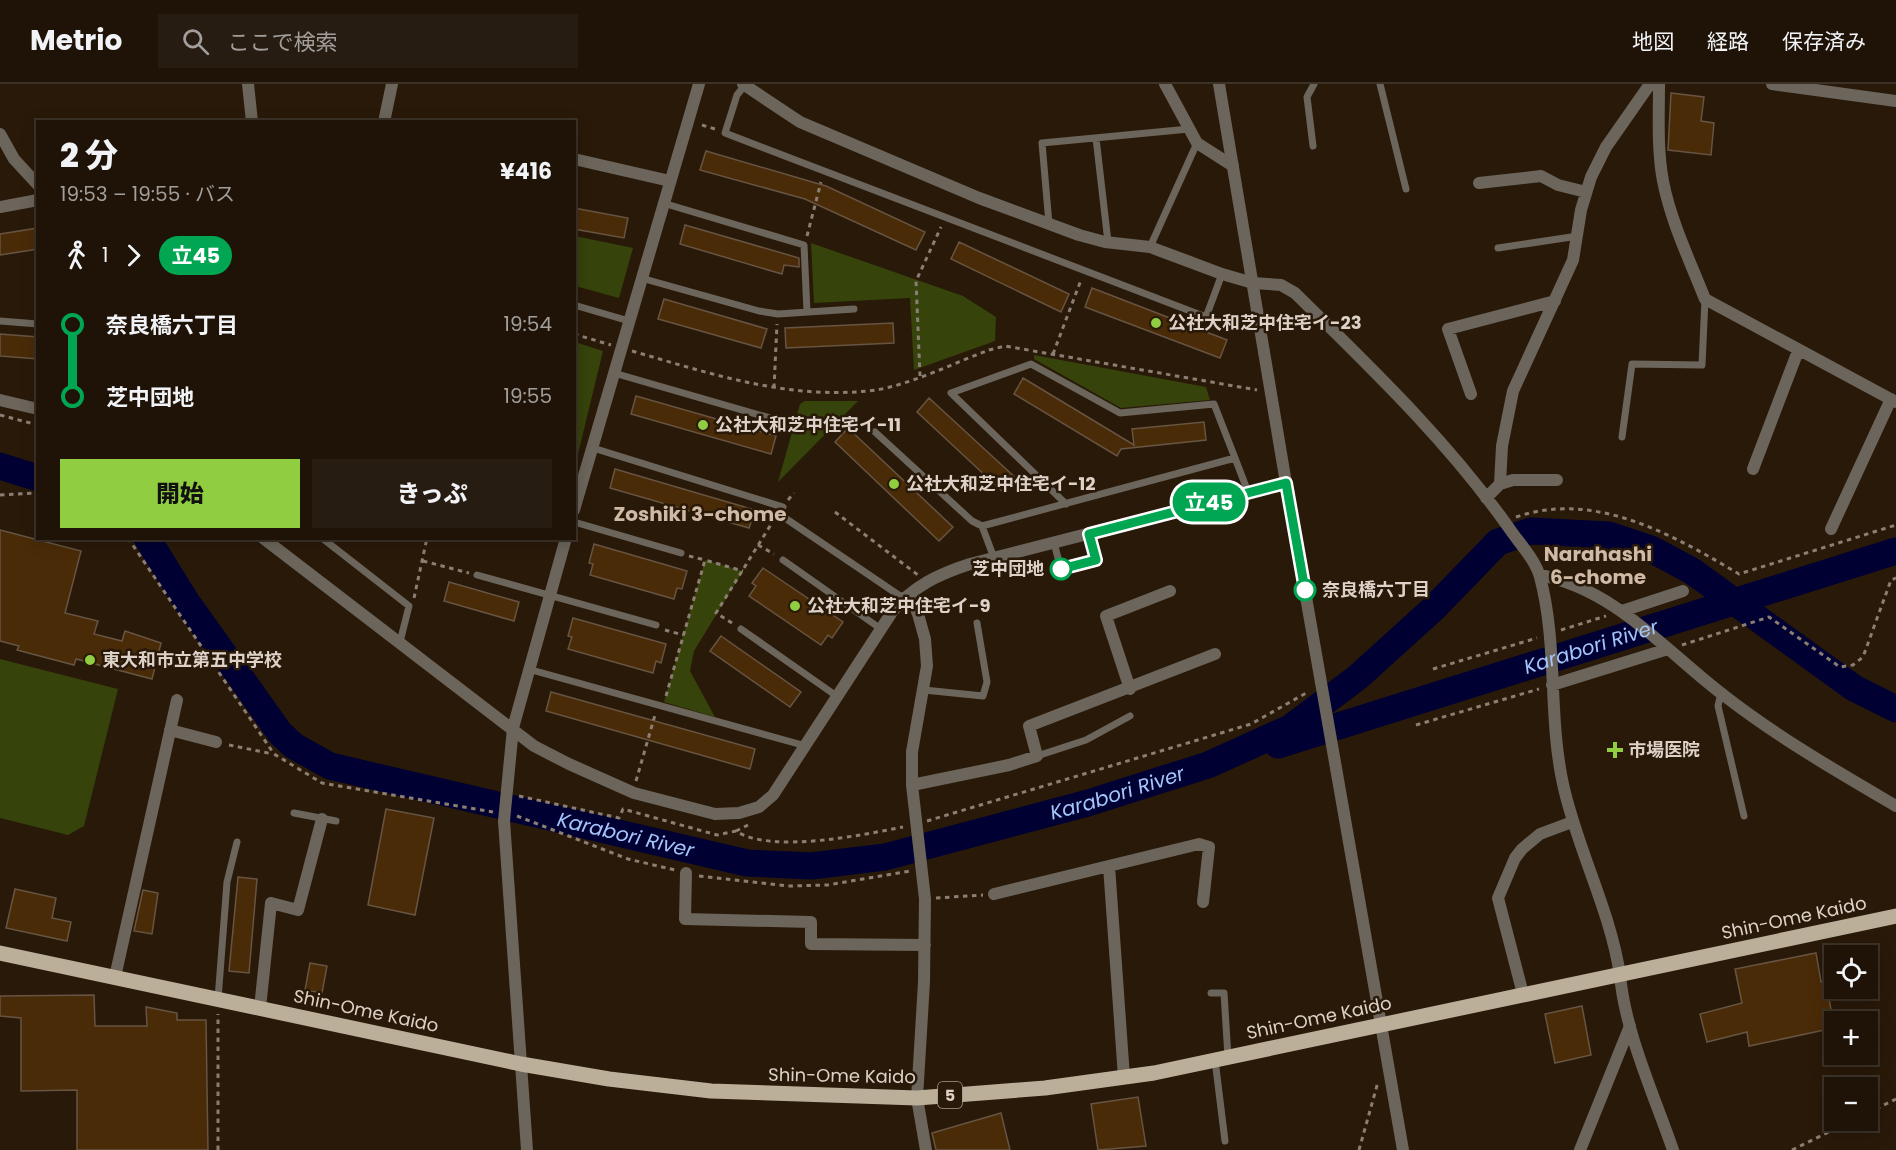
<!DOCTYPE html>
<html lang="ja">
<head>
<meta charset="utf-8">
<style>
	body { margin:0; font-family:Poppins,"Noto Sans JP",sans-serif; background:#271c11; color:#f1f3f6; height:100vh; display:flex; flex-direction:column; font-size:22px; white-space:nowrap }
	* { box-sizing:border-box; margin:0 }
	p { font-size:20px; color:#a19e9b }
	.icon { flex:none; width:33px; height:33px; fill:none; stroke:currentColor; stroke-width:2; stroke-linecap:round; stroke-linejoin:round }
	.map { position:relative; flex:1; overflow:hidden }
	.side { position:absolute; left:36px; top:36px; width:540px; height:420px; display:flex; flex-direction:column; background:#1f1307; border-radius:0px; box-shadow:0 3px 15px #0003,0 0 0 2px #3c3228 }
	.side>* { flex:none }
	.badge { padding:0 12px; border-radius:20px; font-size:21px; line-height:39px }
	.buttons { position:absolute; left:1824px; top:861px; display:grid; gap:12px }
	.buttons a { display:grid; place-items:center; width:54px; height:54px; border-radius:0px; background:#1f1307; box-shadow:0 3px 15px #0003,0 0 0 2px #3c3228; font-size:30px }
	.map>.badge { position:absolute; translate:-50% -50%; box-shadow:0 0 0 3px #fff }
	.legs { display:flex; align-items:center; gap:9px; height:66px; padding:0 24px; font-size:20px }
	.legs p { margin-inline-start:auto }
	.headline { display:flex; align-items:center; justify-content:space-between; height:102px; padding:0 24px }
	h1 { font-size:33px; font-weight:800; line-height:45px }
	.primary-button { display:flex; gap:12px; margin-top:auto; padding:12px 24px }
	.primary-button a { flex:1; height:69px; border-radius:0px; background:#90cd40; color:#111; font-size:24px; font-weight:800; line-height:69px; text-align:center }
	.primary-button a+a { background:#271c11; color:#f1f3f6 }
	ul { padding:0 24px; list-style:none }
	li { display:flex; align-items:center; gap:21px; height:72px; font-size:22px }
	li i { display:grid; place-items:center; width:9px; height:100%; margin:0 8px; background:currentColor }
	li i::after { content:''; width:15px; height:15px; margin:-8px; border:4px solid; border-radius:50%; background:#1f1307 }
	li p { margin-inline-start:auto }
	li:first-child i { background:linear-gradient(#0000 50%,currentColor 0) }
	li:last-child i { background:linear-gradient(currentColor 50%,#0000 0) }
	header { display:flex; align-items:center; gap:36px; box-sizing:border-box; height:84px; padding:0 30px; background:#1f1307; border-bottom:2px solid #3c3228 }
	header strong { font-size:28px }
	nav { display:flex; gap:33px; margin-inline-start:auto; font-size:21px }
	.search { width:420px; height:54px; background:#271c11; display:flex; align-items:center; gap:15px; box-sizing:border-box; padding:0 21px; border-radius:0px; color:#a19e9b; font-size:22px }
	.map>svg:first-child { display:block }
</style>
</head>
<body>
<header>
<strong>Metrio</strong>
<div class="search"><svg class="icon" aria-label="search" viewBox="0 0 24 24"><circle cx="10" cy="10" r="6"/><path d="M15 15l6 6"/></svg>ここで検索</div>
<nav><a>地図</a><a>経路</a><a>保存済み</a></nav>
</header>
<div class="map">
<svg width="1896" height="1066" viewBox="0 0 1896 1066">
	<rect width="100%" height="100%" fill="#291909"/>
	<!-- green -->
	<path fill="#36430b" d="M575 152 633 164 619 214 575 202Z
		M811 159 963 212 996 233 995 257 914 286 910 214 814 219Z
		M575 258 603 267 577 374H574Z
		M1034 271 1206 303 1210 316 1121 324 1034 275Z
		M805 317H858L778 398 800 320Z
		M705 476 743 487 694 567 690 587 715 633 664 618Z
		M0 575 118 605 84 742 68 751 0 734Z"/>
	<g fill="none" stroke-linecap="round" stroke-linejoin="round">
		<!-- river -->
		<g stroke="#003" stroke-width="27">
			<path d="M0 382 38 394"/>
			<path id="s1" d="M147 454 186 517 280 649 294 662 330 682 747 779 811 782 885 773 1088 719 1208 681 1290 644 1358 593 1433 525 1498 458 1531 447 1609 451 1651 465 1692 487 1854 604 1896 625"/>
			<path id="s2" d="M1278 661 1896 467"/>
		</g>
	</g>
	<!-- building -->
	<path fill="#4a2b08" stroke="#675442" stroke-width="1.5" d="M1671 9 1704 13 1701 37 1714 39 1711 71 1668 66Z
		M706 67 826 102 925 148 916 166 805 115 700 86Z
		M574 124 628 134 624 154 574 145Z
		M685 141 799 174V183L784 181 782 190 680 160Z
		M38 144V165L0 171V150Z
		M959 158 1069 210 1061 228 951 175Z
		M1092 204 1227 256 1220 274 1085 223Z
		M664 215 767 245 761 264 658 235Z
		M893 239 894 259 786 264 785 244Z
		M0 250 38 253V275L0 272Z
		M1023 294 1134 361 1132 345 1204 338 1206 356 1121 365 1117 372 1014 310Z
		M636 312 776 352 771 370 631 330Z
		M929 314 1017 395 1004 409 917 328Z
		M848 344 953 443 939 457 835 358Z
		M615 385 755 426 749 444 610 404Z
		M0 446 81 467 65 529 98 537 94 550 122 557 125 547 161 559 152 595 76 575 74 581 17 566 19 562 0 557Z
		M594 460 687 487 682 505 677 504 674 515 590 491 593 480 589 479Z
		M763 484 843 538 832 554 828 551 821 561 749 512 756 502 752 499Z
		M449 498 519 518 514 537 444 517Z
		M573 534 666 560 661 579 656 577 653 589 568 565 572 553 568 552Z
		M721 552 801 608 790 623 710 567Z
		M551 608 755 665 750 685 546 627Z
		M386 725 434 734 415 831 368 821Z
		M238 793 257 795 249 889 229 887Z
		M15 805 56 814 52 834 71 838 67 857 6 844Z
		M143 806 158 809 152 850 134 847Z
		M1816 869 1821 898 1826 896 1834 944 1749 962 1747 948 1707 958 1700 930 1742 919 1735 885Z
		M310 879 327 882 322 909 305 906Z
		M94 911 95 942H147L146 923 177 929V936H206L208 1066H77V1006L21 1007V934L0 932V912Z
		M1582 922 1591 971 1555 979 1545 930Z
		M1138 1013 1146 1062 1098 1066 1091 1020Z
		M1001 1029 1010 1066H936L932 1049Z"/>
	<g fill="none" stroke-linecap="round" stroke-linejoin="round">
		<!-- path -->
		<path stroke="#8c7e72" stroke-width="3" stroke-dasharray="4.5 4.5" stroke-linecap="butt" d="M702 41 715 45
			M807 152 821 98
			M574 250 611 261
			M632 267C712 290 791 317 876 306 912 300 954 279 989 266L1005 262 1257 306
			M1053 270 1081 196
			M920 292 916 197 941 143
			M774 304 777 240
			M0 331 38 341
			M0 411 38 409
			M788 416 794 409
			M835 428 918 491
			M1516 433C1595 406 1673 451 1739 490L1896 441
			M128 454 274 670 322 699 493 728
			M758 461 774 470
			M689 472 705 476
			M423 477 469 489
			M414 514 427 454
			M732 539 716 529 775 434
			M665 546 683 551
			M1561 546 1606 532
			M1682 561 1769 533 1840 583 1853 581 1863 573 1891 496 1896 494
			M1433 585 1537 554
			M666 612 705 476 743 487
			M1416 641 1539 605
			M229 661 273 670
			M636 697 655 631
			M519 712 619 734 623 725 717 751 736 747C771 770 862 751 903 743
			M517 732 628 775 675 786
			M927 737 1251 640 1308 608
			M736 747 748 741
			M699 792 788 802 828 801 910 787
			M936 814 983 811
			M1868 1029 1896 1015
			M218 1066V930
			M1359 1066 1378 998
			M1792 1066 1853 1036"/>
		<!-- service -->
		<path stroke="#6b655b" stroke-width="7" d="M1380 0 1406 105
			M745 1 737 11 725 49 1206 233 1222 190
			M1096 54 1108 158
			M1313 62 1307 13 1314 0
			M663 119 804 161 807 228
			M1049 140 1042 59 1189 45
			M1150 163 1197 59
			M1498 164 1578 152
			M641 194 759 227 778 230 854 225
			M574 221 629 237
			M0 237 38 240
			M614 289 794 341
			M875 348 972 437 982 442
			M1622 353 1632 280 1702 281 1705 215
			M593 364 783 423
			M1066 420 951 309 1031 280 1120 329 1214 320 1235 374
			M785 434 903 514
			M574 438 681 469
			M322 454 409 522 400 558
			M1054 459 1061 485 1096 476 1089 450
			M994 474 982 442 1235 374 1248 408
			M783 476 881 545
			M477 491 656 541
			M741 545 838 613
			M528 585 806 662
			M924 606 983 612 987 598 977 539
			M1721 609 1718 622 1744 732
			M1037 672 1086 656 1130 632
			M294 729 336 737
			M1211 909H1224L1228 973
			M218 915 227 798 237 758
			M1215 976 1225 1057"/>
		<!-- minor -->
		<path stroke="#6b655b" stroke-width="12" d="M248 0 252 38
			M743 0 800 38 979 114 1079 151 1105 158 1150 163 1222 190 1253 199 1281 201 1295 209C1371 284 1447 356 1509 444 1519 459 1535 475 1540 493 1558 560 1548 632 1563 700 1577 765 1610 825 1620 891
			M1165 0 1197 59 1233 82
			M1659 0C1659 32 1657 65 1663 97 1671 138 1690 177 1705 215L1896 318
			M384 38 392 0
			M0 50 14 75 38 101
			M1479 99 1541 92 1558 101 1586 108
			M1471 310 1448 245 1555 217
			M1753 385 1798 267
			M1500 400 1513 396H1557
			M1486 414 1500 400 1502 362 1513 307 1573 176 1581 126 1591 93 1606 63 1650 0
			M1831 445 1891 315
			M1540 491C1616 505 1667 569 1726 613 1779 654 1838 688 1896 722
			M903 514 914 520 918 530 925 555 927 582 912 668V701L925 815 924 898 917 1014 926 1066
			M1622 527 1683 507
			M1552 601 1668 565
			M1130 605 1106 532 1170 507
			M170 646 216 658
			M912 701 1009 681 1037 672 1029 642 1215 570
			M1109 782 1124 993
			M686 789 685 835 811 838V860L925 861
			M994 810 1199 760 1209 763 1203 818
			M115 893 177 616
			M1523 910 1498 814 1515 774 1522 765 1540 750 1572 738
			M260 924 271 819 298 826 322 735
			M1580 1066 1630 942"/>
		<!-- tertiary -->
		<path stroke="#6b655b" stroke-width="12" d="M1219 0 1286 399 1403 1066
			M1772 0 1896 17
			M574 75 670 97
			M0 123 38 116
			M0 316 38 325
			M574 426 699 0
			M263 454 534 662 569 680 634 709 715 730 739 729 759 723 773 711 892 528C913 502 939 490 970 480L1286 399
			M1620 891C1625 948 1654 1011 1673 1066
			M527 1066 504 737 513 644 566 454"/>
		<!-- primary -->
		<path stroke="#bbaf9a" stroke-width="15" d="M0 869 521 980 609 995 711 1007 917 1014 1045 1004 1154 989 1896 832"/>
	</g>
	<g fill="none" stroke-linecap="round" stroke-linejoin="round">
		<defs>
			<path id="line-1" d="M1061 485 1096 476 1089 450 1286 399 1305 506"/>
		</defs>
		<!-- line-1 casing -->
		<use href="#line-1" stroke="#fff" stroke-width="14"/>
		<!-- line-1 -->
		<use href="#line-1" stroke="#00a651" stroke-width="9"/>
	</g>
	<!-- markers -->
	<g fill="#90cd40" stroke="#291909" stroke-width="2">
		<circle cx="1156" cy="239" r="6"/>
		<circle cx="703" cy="341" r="6"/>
		<circle cx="894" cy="400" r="6"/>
		<circle cx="795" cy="522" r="6"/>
		<circle cx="90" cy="576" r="6"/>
		<path d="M1612 657h6v6h6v6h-6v6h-6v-6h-6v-6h6z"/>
	</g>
	<g fill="#fff" stroke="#00a651" stroke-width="3">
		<circle cx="1061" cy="485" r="10"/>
		<circle cx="1305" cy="506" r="10"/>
	</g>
	<g text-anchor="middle" stroke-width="5" stroke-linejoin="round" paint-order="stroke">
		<!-- shield labels -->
		<rect fill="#291909" stroke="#a89a8f" stroke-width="1.5" x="938" y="998" width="24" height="26" rx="4.5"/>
		<g font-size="16" font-weight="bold" fill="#ded2c8">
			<text x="950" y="1017">5</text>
		</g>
		<!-- poi labels -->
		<g font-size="18" font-weight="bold" fill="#ded2c8" stroke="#291909" text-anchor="start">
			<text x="1168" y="245">公社大和芝中住宅イ-23</text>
			<text x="715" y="347">公社大和芝中住宅イ-11</text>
			<text x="906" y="406">公社大和芝中住宅イ-12</text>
			<text x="807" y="528">公社大和芝中住宅イ-9</text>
			<text x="102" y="582">東大和市立第五中学校</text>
			<text x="1628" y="672">市場医院</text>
		</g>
		<!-- stop labels -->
		<g font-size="18" font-weight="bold" fill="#ded2c8" stroke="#291909" text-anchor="end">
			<text x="1044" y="491">芝中団地</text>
			<text x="1322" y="512" text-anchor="start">奈良橋六丁目</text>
		</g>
		<!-- street labels -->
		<g font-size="18" fill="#ded2c8" stroke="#291909">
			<text transform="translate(1794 834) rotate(-12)" y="6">Shin-Ome Kaido</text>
			<text transform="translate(366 927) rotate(12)" y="6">Shin-Ome Kaido</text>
			<text transform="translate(1319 934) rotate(-12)" y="6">Shin-Ome Kaido</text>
			<text transform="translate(842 992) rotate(1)" y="6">Shin-Ome Kaido</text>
		</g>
		<!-- neighbourhood labels -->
		<g font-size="20" font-weight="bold" fill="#d0baa6" stroke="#291909">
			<text x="700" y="437">Zoshiki 3-chome</text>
			<text x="1598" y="477">Narahashi<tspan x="1598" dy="23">6-chome</tspan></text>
		</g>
		<!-- water labels -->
		<g font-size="20" font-style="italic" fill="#a4c5fa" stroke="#291909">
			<text dy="7" stroke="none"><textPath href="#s2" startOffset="328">Karabori River</textPath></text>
			<text dy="7" stroke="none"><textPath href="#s1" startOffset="1104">Karabori River</textPath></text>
			<text dy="7" stroke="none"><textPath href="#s1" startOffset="600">Karabori River</textPath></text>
		</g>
	</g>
</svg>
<div class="buttons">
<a><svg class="icon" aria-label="locate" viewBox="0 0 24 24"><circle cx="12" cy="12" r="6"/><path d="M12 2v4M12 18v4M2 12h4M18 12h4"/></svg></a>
<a>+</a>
<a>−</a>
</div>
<b class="badge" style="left:1209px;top:418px;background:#00a651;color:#fff">立45</b>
<section class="side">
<div class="headline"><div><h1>2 分</h1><p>19:53 – 19:55 · バス</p></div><b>¥416</b></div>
<div class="legs"><svg class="icon" aria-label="walk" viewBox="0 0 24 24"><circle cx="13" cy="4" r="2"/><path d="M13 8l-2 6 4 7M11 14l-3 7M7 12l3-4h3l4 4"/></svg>1<svg class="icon" aria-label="forward" viewBox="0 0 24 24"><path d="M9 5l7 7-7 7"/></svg><b class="badge" style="background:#00a651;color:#fff">立45</b></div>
<ul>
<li><i style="color:#00a651"></i><b>奈良橋六丁目</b><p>19:54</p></li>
<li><i style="color:#00a651"></i><b>芝中団地</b><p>19:55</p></li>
</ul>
<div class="primary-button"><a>開始</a><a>きっぷ</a></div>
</section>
</div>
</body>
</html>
